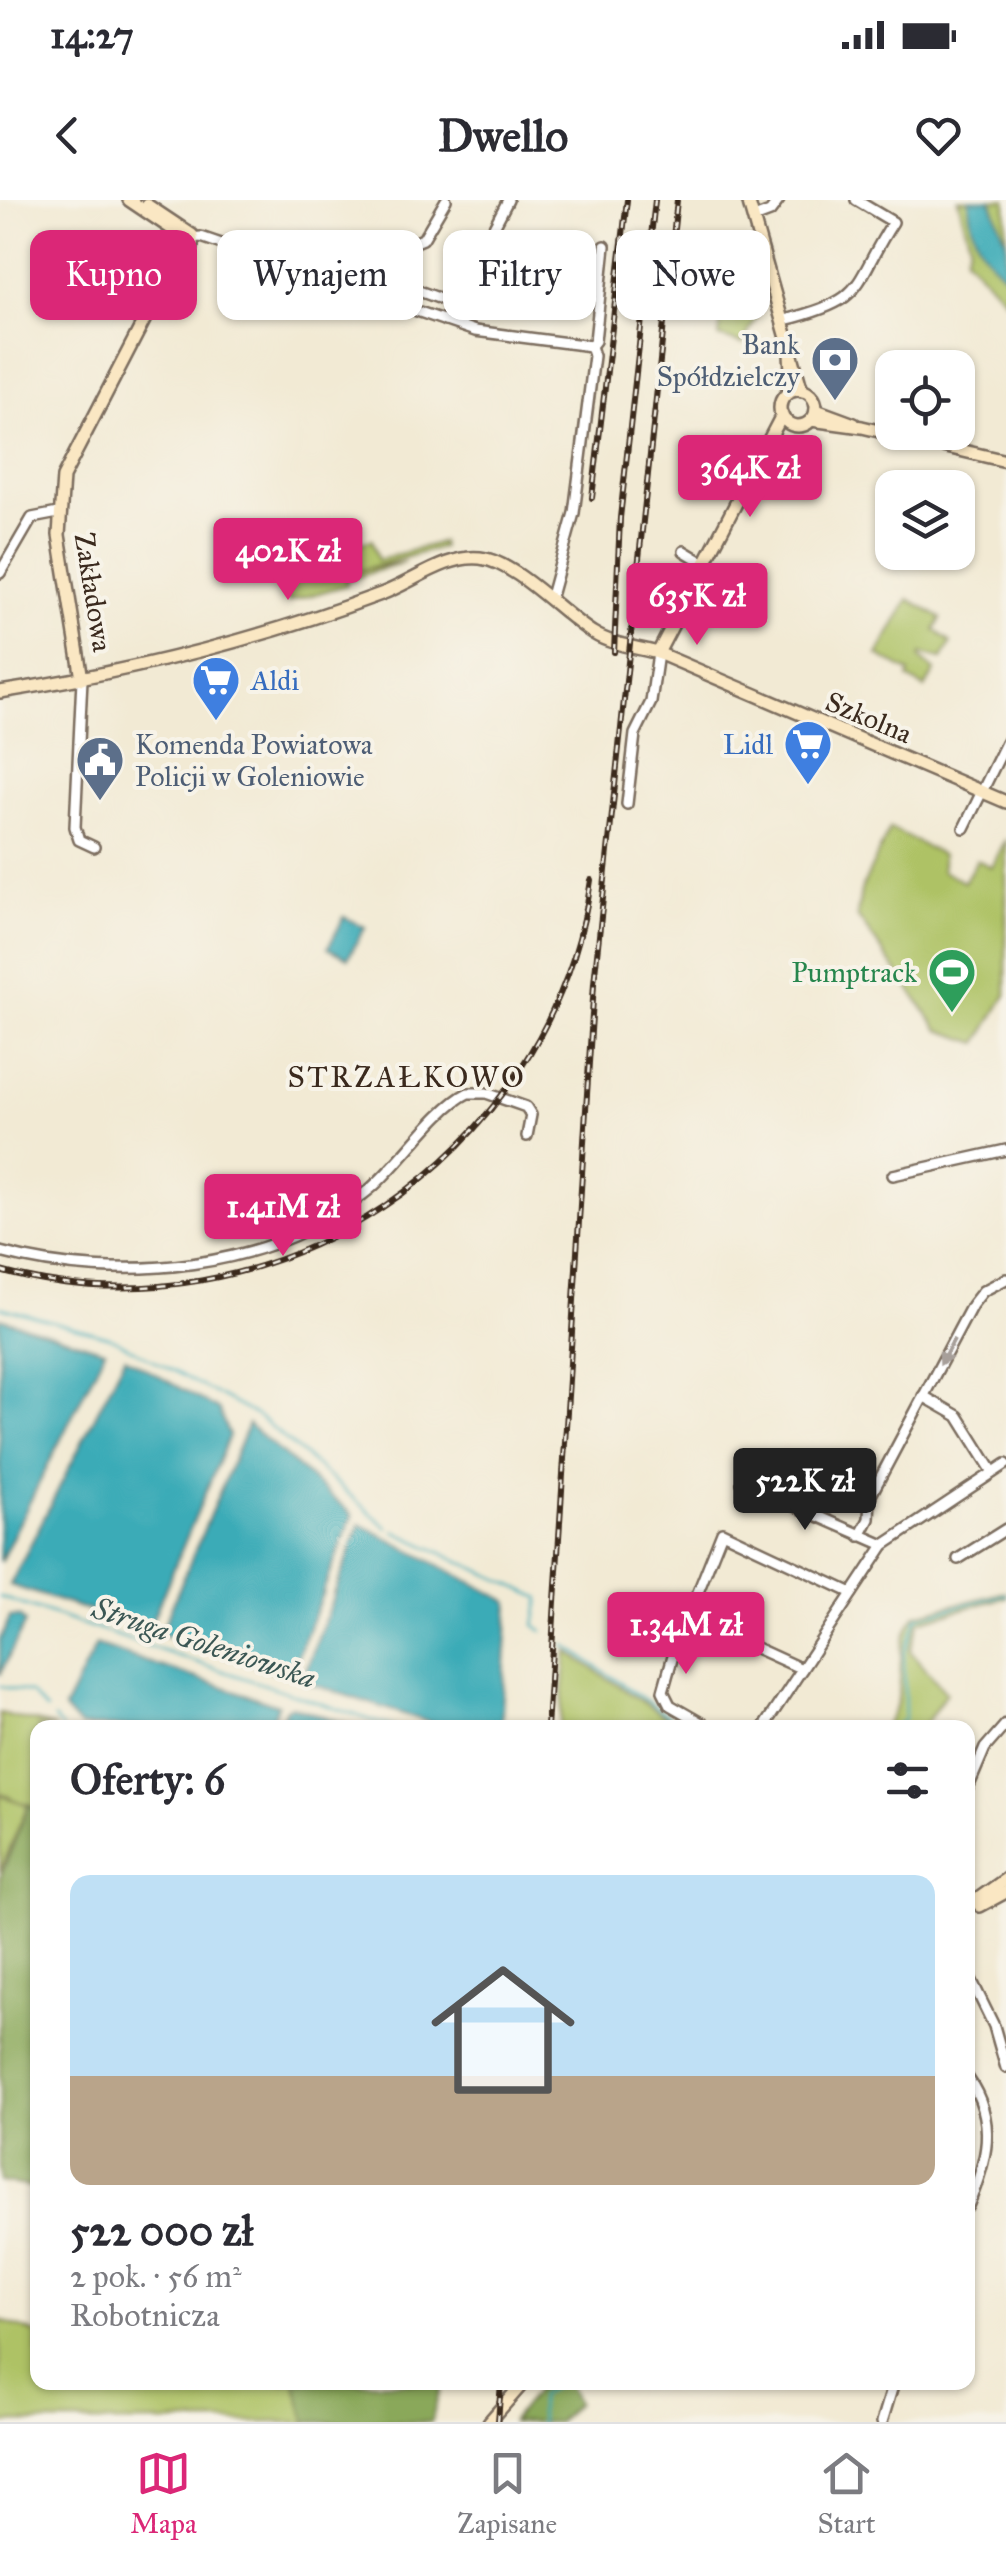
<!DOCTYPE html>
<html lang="pl">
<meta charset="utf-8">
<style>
:root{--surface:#fff;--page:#f7f7f7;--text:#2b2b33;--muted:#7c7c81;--line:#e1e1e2;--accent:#db2777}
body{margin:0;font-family:"IM FELL Great Primer",serif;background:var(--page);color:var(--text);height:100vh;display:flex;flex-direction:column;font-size:38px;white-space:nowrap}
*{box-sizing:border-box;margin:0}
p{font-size:32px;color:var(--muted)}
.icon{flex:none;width:55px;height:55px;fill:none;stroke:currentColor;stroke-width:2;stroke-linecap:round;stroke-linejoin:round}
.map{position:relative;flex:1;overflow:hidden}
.side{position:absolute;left:30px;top:1520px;width:945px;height:670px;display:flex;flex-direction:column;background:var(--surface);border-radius:20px;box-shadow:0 2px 8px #0004}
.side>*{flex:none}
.top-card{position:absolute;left:30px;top:30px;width:948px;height:90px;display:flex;gap:20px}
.controls{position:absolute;left:875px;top:150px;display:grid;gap:20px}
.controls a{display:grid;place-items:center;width:100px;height:100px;border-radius:20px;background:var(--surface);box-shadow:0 2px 8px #0004;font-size:50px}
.price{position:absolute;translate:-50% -85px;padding:0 22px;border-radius:10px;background:var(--accent);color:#fff;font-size:32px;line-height:65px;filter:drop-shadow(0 2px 5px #0008)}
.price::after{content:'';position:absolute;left:50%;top:60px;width:30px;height:22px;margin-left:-15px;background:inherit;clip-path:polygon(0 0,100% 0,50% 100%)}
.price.on{background:#222;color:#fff}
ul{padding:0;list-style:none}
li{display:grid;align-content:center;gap:20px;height:530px;padding:0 40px}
li span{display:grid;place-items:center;height:310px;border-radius:20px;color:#555}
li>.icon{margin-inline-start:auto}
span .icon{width:180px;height:180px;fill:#fffc;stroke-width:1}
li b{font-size:42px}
h2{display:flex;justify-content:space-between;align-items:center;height:120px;padding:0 40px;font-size:42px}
.pill{padding:0 35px;border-radius:20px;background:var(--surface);box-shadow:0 2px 8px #0004;font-size:35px;line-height:90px}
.pill.on{background:var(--accent);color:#fff}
.status{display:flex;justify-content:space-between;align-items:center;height:70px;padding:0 50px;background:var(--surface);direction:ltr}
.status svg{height:28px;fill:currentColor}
header{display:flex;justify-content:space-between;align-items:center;height:130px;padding:0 40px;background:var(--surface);font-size:45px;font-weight:700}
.tabs{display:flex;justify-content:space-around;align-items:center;height:140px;border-top:2px solid var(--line);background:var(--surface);font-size:28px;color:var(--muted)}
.tabs a{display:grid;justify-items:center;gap:5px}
.tabs .on{color:var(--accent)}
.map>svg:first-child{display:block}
.green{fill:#aec265;stroke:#747642;stroke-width:2.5}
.forest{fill:#8aa85a;stroke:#62693c;stroke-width:2.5}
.water{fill:#3aabb7;stroke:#3a6a6a;stroke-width:2.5}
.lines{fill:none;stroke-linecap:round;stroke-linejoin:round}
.stream{stroke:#3aabb7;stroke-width:2.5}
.street-casing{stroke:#7b6d5e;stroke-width:14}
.secondary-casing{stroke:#7b6d5e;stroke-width:16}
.street{stroke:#fff;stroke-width:9}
.secondary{stroke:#fae7c3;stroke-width:11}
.rail-casing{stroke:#3b2a1e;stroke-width:6}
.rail{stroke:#f7f3e8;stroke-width:2.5;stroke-dasharray:8;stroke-linecap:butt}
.oneway{fill:#a79f9a}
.labels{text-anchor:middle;stroke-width:8;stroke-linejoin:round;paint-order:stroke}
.service-label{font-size:28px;fill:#4e5e75;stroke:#f7f3e8;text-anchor:end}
.street-label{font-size:28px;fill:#3b2a1e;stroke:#f7f3e8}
.shop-label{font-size:28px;fill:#366cbe;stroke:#f7f3e8;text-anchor:start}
.leisure-label{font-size:28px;fill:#27864d;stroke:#f7f3e8;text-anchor:end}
.neighbourhood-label{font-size:30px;letter-spacing:2.5px;fill:#3b2a1e;stroke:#f7f3e8}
.water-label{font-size:30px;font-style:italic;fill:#3b5754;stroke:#f7f3e8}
</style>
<div class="status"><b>14:27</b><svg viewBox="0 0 49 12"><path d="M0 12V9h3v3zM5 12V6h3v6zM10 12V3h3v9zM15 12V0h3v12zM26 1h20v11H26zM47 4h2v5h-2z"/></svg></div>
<header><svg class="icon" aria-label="back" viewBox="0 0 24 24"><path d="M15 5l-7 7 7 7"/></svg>Dwello<svg class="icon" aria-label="heart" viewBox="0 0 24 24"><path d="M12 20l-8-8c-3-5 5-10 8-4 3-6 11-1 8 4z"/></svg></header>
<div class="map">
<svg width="1006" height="2222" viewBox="0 0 1006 2222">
<rect width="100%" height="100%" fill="#f7f3e8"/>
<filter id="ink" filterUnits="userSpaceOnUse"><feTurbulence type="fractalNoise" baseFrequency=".01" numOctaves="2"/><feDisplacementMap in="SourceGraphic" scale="20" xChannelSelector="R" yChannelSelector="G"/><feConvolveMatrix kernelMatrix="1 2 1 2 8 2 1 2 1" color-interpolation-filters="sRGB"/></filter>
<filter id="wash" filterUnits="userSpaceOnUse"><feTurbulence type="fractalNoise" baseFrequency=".0048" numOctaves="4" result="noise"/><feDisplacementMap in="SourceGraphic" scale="40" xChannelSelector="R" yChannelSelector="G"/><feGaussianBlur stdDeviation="2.25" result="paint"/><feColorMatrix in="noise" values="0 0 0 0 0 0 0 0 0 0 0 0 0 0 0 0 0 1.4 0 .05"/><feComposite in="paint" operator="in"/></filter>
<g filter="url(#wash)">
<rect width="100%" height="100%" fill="#f2ead4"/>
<g class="green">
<polygon points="958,0 1006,0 1006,101 966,57 970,44"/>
<polygon points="739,42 750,78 725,86 729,44"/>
<polygon points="723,99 756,117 743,144 719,137"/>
<polygon points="372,340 378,360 441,342 442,347 358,371 405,362 348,380 344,375 347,385 288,402 278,365 336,348 343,370 339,349"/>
<polygon points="909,399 941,418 935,430 951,443 942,459 921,454 920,458 935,471 925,488 908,478 910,473 878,455"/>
<polygon points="890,628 942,655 942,671 964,682 977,660 992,667 1006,639 1006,795 978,843 939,830 857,716 861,690"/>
<path d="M 1006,1392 L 1006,1397 L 919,1421 L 910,1451 L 946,1492 L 924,1527 L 884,1527 C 914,1492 887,1452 916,1414 Z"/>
<polygon points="567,1451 680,1527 560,1527"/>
<polygon points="0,1513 55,1527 38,1528 37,1612 0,1592"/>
<polygon points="0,1595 28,1605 0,1672"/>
<polygon points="0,2120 37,2134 38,2182 295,2183 307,2222 0,2222"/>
</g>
<g class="forest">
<polygon points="29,1604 38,1612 37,1988 0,1982 0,1678"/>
<polygon points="295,2183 295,2182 442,2183 431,2222 307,2222"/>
<polygon points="542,2183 567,2183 576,2203 557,2222 511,2222"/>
</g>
<g class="water">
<path d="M 969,0 L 991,0 L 1006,41 L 1006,77 C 982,55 969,33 969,0 Z"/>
<polygon points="344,717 365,727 348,758 328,748"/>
<polygon points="0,1118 105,1150 0,1362"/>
<polygon points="125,1157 219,1210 229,1236 148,1430 10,1385"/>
<polygon points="248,1224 353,1315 290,1476 160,1434"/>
<polygon points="360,1324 509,1402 501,1527 443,1527 302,1481"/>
<polygon points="10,1417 20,1417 25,1423 0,1475 0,1440"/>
<polygon points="96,1445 278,1505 270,1527 80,1527 64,1509"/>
<polygon points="292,1506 356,1527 278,1527 286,1509"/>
</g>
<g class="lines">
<g class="stream">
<polyline points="0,1107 110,1137 261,1218 388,1328"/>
<polyline points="394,1331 540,1398 535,1425 543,1431"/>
<polyline points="0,1397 395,1528"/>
<polyline points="565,1445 686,1528"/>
<polyline points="0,1486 30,1493 46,1510"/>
<polyline points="54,1519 62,1528"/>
<polyline points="893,1528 905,1519 904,1454 917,1417 1006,1394"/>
<polyline points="540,2222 539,2196 560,2182"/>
</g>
</g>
</g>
<g filter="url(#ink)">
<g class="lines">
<g class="street-casing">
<g id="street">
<polyline points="446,0 423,39 401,48 387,75 391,81 455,104"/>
<polyline points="754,18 770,12 779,0"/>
<polyline points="180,39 201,37 475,131 591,146 594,156 574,313 550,400"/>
<path d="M 784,120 C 869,99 851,87 893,22 L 856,0"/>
<polyline points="445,121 508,0"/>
<polyline points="591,146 595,141 605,46"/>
<polyline points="684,351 704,363"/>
<polyline points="0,373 32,318 58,313"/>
<polyline points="82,479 75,627 79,640 94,647"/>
<polyline points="627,604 635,534 651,502 658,453"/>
<polyline points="964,628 1006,543"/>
<polyline points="893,975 1006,950"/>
<path d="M 0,1052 C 120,1084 271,1072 370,989 C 400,964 437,908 468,893 L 486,893 L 526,907 L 531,915 L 527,936"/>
<polyline points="923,1196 958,1216 993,1272"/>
<polyline points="742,1283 884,1345"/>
<polyline points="860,1336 869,1319 870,1297 972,1105 983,1091 1006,1079"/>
<polyline points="958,1359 1006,1329"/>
<polyline points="688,1417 802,1469"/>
<polyline points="710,1528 670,1505 663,1491 674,1452 722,1332 852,1393"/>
<polyline points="763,1528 884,1345 1006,1264"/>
<polyline points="968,1588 985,1548 1006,1524"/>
<polyline points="968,1773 994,1826 1006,1868"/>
<path d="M 968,1878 C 998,1921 987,1961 968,2006"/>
<polyline points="882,2222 894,2182"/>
</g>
</g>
<g class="secondary-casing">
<g id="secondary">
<polyline points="748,0 802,191"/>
<polyline points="147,5 192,35 192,48 181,68"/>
<polyline points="790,153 792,191"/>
<circle cx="798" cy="208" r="18"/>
<polyline points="816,210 854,224"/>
<polyline points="811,220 862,227 1006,261"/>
<polyline points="658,453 782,215"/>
<polyline points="82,479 59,335 63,277 181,49 172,29 129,0"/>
<path d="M 0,492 C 129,472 258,440 381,394 C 411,383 448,354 480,358 C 516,362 561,413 593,433 C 612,445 636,447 658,453 L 1006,602"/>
<polyline points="968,1706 1006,1679"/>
<polyline points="980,1706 1006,1692"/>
<polyline points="489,2222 524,2182"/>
</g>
</g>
<use href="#street" class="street"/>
<use href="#secondary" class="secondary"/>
<g class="rail-casing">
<g id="rail">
<polyline points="592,298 627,0"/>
<polyline points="614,452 620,318 655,0"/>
<path d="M 0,1071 C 271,1146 553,956 591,680"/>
<polyline points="547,1528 594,783 677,0"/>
<polyline points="498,2222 501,2182"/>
</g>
</g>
<use href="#rail" class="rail"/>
</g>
<defs><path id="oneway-solid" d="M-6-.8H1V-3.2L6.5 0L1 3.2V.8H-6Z" transform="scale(2.5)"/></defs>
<use class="oneway" href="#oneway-solid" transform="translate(947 1152) rotate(118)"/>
</g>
<defs>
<g id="bank-pin" transform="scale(2.5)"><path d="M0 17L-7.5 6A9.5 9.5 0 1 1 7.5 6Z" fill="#5c6f8a" stroke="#f7f3e8"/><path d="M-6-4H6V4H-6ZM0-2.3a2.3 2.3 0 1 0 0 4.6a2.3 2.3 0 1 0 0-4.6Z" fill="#fff"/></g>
<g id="supermarket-pin" transform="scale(2.5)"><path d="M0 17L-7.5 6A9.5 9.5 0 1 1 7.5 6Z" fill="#3f7fe0" stroke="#f7f3e8"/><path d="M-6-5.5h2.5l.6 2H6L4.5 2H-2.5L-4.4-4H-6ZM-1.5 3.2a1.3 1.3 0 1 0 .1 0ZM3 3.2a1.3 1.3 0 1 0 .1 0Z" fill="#fff"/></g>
<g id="civic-pin" transform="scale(2.5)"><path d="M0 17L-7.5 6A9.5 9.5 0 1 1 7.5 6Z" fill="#5c6f8a" stroke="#f7f3e8"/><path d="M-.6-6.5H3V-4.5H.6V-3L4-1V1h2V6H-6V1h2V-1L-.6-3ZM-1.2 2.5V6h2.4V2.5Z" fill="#fff"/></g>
<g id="stadium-pin" transform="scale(2.5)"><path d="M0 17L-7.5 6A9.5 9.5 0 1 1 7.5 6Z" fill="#2e9e5b" stroke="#f7f3e8"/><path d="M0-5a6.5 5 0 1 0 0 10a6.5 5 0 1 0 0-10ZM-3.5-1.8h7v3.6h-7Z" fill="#fff"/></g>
</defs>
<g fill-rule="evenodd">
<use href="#bank-pin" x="835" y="160"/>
<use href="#supermarket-pin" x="216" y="480"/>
<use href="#supermarket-pin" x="808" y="544"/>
<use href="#civic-pin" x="100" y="560"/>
<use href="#stadium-pin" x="952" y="772"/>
</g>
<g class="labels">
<g class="service-label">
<text x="800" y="154">Bank<tspan x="800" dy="32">Spółdzielczy</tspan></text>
<text x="135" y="554" text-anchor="start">Komenda Powiatowa<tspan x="135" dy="32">Policji w Goleniowie</tspan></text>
</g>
<g class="street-label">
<text transform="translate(94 392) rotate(81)" y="10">Zakładowa</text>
<text transform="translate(869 517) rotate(23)" y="10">Szkolna</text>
</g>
<g class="shop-label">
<text x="251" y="490">Aldi</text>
<text x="773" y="554" text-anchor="end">Lidl</text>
</g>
<g class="leisure-label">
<text x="917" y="782">Pumptrack</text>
</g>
<g class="neighbourhood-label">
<text x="407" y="887">STRZAŁKOWO</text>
</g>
<g class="water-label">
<text transform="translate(204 1443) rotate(18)" y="10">Struga Goleniowska</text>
</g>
</g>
</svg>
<div class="controls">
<a><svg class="icon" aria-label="locate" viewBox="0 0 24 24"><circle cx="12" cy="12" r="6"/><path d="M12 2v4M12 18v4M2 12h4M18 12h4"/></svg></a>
<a><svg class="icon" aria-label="layers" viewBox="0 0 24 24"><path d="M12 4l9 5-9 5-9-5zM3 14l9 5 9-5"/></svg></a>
</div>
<b class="price" style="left:750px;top:320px">364K zł</b>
<b class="price" style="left:288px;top:403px">402K zł</b>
<b class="price" style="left:697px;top:448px">635K zł</b>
<b class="price" style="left:283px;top:1059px">1.41M zł</b>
<b class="price on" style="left:805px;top:1333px">522K zł</b>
<b class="price" style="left:686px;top:1477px">1.34M zł</b>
<div class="top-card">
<a class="pill on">Kupno</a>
<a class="pill">Wynajem</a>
<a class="pill">Filtry</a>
<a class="pill">Nowe</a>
</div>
<section class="side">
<h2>Oferty: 6<svg class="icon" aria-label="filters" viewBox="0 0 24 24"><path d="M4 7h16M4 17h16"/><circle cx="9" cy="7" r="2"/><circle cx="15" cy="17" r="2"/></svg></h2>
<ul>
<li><span style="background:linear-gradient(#bfe0f5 65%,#b9a48a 0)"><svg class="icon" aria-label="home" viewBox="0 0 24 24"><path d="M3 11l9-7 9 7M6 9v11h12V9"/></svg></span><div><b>522 000 zł</b><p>2 pok. · 56 m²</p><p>Robotnicza</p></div></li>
</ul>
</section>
</div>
<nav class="tabs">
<a class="on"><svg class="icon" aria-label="map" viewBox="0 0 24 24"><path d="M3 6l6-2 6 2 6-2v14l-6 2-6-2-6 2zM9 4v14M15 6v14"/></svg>Mapa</a>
<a><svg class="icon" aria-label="saved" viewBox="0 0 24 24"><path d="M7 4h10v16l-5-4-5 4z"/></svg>Zapisane</a>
<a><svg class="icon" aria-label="home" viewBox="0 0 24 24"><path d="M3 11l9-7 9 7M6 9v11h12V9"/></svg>Start</a>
</nav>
